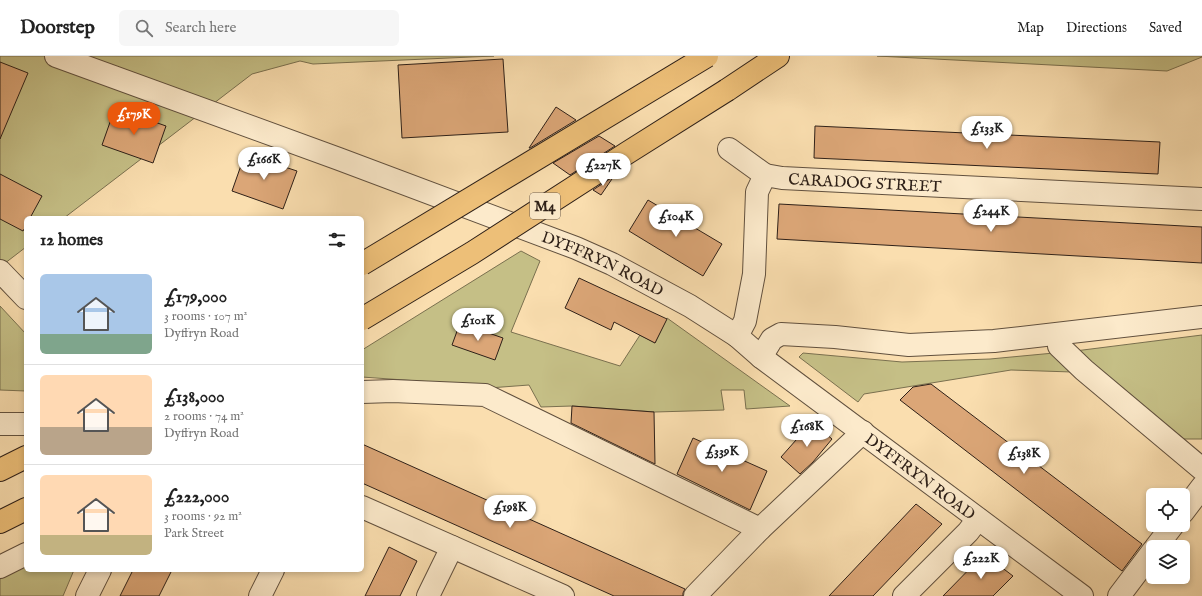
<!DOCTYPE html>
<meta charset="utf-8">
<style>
:root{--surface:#fff;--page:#f6f6f6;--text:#222;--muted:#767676;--line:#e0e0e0;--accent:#ea580c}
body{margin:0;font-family:"IM FELL English",serif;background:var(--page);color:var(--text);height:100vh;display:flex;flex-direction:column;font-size:15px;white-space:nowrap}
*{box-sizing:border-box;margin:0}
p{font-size:13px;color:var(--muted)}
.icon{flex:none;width:22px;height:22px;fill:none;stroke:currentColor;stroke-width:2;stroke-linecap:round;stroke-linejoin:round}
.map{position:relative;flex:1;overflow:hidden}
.sheet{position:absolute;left:24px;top:160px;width:340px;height:356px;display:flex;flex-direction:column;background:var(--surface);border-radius:6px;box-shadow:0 2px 6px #0003}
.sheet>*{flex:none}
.buttons{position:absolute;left:1146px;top:432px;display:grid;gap:8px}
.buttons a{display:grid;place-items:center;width:44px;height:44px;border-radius:6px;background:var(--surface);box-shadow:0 2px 6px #0003;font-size:20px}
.price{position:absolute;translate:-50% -34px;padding:0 9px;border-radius:14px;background:#fff;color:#222;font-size:13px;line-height:26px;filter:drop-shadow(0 1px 2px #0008)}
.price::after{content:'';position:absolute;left:50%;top:24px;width:12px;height:9px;margin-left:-6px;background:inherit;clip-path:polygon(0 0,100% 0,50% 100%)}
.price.current{background:var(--accent);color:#fff}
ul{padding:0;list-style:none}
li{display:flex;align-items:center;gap:12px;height:100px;padding:0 16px}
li+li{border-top:1px solid var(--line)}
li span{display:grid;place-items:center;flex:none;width:112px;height:80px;border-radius:6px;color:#555}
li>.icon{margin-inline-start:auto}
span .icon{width:48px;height:48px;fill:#fffc;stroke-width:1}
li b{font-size:17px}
h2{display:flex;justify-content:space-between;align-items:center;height:48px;padding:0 16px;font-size:17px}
header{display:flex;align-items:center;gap:24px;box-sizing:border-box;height:56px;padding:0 20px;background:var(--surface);border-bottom:1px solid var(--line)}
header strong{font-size:19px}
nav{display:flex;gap:22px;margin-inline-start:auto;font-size:14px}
.search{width:280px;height:36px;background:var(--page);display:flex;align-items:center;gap:10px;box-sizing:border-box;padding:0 14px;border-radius:6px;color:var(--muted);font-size:15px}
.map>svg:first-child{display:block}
.green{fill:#c5bf86;stroke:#7a704f}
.building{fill:#dba677;stroke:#2e2018}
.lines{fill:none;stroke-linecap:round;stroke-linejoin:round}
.minor-casing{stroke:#61503e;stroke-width:24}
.highway-casing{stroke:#2e2018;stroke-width:24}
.minor{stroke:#fceacb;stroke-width:22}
.highway{stroke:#edbf78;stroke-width:22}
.highway-bridge-casing{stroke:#2e2018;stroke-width:24;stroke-linecap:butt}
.highway-bridge{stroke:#edbf78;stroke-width:22}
.labels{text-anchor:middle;stroke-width:4;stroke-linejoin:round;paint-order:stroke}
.shield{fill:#fceacb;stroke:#6c5d4e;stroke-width:1}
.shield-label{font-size:15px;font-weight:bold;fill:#2e2018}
.street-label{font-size:16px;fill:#2e2018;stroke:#fceacb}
</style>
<header>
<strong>Doorstep</strong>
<div class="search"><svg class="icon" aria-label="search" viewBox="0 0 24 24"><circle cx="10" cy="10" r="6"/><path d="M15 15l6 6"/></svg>Search here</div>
<nav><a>Map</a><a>Directions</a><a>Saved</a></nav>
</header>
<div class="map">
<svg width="1202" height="540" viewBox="0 0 1202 540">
<rect width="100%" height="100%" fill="#fadeaf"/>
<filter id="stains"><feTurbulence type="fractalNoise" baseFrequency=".005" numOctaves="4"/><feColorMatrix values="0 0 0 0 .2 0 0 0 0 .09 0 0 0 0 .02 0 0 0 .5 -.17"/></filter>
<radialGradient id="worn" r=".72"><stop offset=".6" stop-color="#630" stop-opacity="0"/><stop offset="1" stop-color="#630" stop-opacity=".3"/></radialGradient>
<g class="green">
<polygon points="0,0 494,0 313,8 300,5 252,18 64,162 26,162 26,191 0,211"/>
<polygon points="877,0 1202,0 1202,1 1167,15"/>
<polygon points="521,195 540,205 511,276 620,310 640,279 655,287 667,262 790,350 746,353 744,334 721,334 724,354 655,356 572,350 541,351 529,329 489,332 446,327 362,321 362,294"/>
<polygon points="0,250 26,278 26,335 0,334"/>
<path d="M 1202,279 L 1202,383 L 1184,383 C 1148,353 1108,328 1075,295 Z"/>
<polygon points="803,297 902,306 990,303 1054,297 1072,316 1011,314 864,338 858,346 799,301"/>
<polygon points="26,509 26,514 74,514 63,540 0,540 0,523"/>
</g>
<g class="building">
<polygon points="503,3 508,76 402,82 398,9"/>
<polygon points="0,6 28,17 0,83"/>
<polygon points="556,51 576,64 530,92 529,92"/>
<polygon points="115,52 166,70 153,107 102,89"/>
<polygon points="815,70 1160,86 1158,118 814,102"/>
<polygon points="599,80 615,90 570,119 553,107"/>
<polygon points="245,98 297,115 283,153 232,135"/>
<polygon points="0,118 42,140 30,162 26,162 26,170 23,175 0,163"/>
<polygon points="614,120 601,139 593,134"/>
<polygon points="648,144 722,188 703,220 629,175"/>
<polygon points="779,148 1202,171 1202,207 777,183"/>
<polygon points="579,222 667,263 655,287 614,266 611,274 565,252"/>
<polygon points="460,267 503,282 495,304 452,289"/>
<polygon points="931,328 1142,488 1122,515 900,344 913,331"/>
<polygon points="572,350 654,356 655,408 571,367"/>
<polygon points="812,366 832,383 813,406 800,418 781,401"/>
<polygon points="693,382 767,415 750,454 677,418"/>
<polygon points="362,388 685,533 683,537 683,540 614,540 362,427"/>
<polygon points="916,448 942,468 873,540 829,540"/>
<polygon points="389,491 417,505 400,540 365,540"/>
<polygon points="984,498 1013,520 993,540 943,540"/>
<polygon points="133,514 172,514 159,540 120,540"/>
</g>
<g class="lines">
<g class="minor-casing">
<g id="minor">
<path id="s1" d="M 56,0 L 339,103 L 576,192 L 612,208 L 690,250 L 737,280 L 761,301 L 1082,540"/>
<polyline points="729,93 765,119"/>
<polyline points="0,215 26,242"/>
<path id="s2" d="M 737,280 L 745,265 L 754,218 L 757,136 L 765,119 L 782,122 L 1202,143"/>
<polyline points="1059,290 1084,314 1202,413"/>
<polyline points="761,301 772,283 781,278 835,281 909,289 994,285 1202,261"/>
<polyline points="362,336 393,335 485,339 760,473"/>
<polyline points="0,368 26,368"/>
<polyline points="362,451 563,540"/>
<polyline points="1183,456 1202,431"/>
<polyline points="1156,491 1173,469"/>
<polyline points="0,511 26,498"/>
<polyline points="87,540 100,514"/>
<polyline points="260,540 273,514"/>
<polyline points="428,540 452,491"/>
<polyline points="695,540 760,473 863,376"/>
<polyline points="904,540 968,476 978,463"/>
<polyline points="1119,540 1153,495"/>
</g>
</g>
<g class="highway-casing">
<g id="highway">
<polyline points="727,34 778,0"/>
<polyline points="0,414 26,401"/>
<polyline points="0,466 26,453"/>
</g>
</g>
<use href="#minor" class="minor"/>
<use href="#highway" class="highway"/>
<g class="highway-bridge-casing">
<g id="highway-bridge">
<polyline points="362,208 707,0"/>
<polyline points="362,263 472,197 627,97 727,34"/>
</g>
</g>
<use href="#highway-bridge" class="highway-bridge"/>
</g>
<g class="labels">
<rect class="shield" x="530" y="137" width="30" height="26" rx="3"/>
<g class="shield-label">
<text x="545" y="155">M4</text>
</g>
<g class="street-label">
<text dy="6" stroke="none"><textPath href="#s2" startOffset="266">CARADOG STREET</textPath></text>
<text dy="6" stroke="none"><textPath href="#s1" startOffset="585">DYFFRYN ROAD</textPath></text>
<text dy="6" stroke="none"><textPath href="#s1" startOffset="969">DYFFRYN ROAD</textPath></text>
</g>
</g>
<rect width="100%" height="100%" filter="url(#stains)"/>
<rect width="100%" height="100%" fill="url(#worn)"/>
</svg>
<div class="buttons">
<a><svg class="icon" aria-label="locate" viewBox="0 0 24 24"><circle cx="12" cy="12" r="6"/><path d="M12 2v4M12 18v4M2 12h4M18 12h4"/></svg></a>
<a><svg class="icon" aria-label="layers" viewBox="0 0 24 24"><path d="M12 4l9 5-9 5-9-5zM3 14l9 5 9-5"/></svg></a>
</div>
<b class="price current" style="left:134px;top:80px">£179K</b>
<b class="price" style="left:987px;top:94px">£133K</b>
<b class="price" style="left:264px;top:125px">£166K</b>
<b class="price" style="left:603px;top:131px">£227K</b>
<b class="price" style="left:991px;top:177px">£244K</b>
<b class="price" style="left:676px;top:182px">£104K</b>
<b class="price" style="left:478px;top:286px">£101K</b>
<b class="price" style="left:807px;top:392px">£168K</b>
<b class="price" style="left:722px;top:417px">£339K</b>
<b class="price" style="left:1024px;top:419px">£138K</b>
<b class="price" style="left:510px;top:473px">£198K</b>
<b class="price" style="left:981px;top:524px">£222K</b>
<section class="sheet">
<h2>12 homes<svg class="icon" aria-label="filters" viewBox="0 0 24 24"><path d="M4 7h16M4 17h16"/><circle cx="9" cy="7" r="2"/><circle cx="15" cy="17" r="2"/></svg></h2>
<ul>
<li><span style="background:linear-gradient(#a9c7e8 75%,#7fa58c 0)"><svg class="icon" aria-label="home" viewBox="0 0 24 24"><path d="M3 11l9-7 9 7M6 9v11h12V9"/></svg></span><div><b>£179,000</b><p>3 rooms · 107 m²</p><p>Dyffryn Road</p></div></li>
<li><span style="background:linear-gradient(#ffd9b3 65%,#b9a48a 0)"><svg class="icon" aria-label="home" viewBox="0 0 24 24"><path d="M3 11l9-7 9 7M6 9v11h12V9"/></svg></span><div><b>£138,000</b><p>2 rooms · 74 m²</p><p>Dyffryn Road</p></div></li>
<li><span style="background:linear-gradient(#ffd9b3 75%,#c2b280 0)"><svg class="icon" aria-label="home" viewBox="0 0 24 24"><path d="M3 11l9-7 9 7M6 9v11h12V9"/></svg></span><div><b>£222,000</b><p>3 rooms · 92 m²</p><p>Park Street</p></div></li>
</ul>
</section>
</div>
